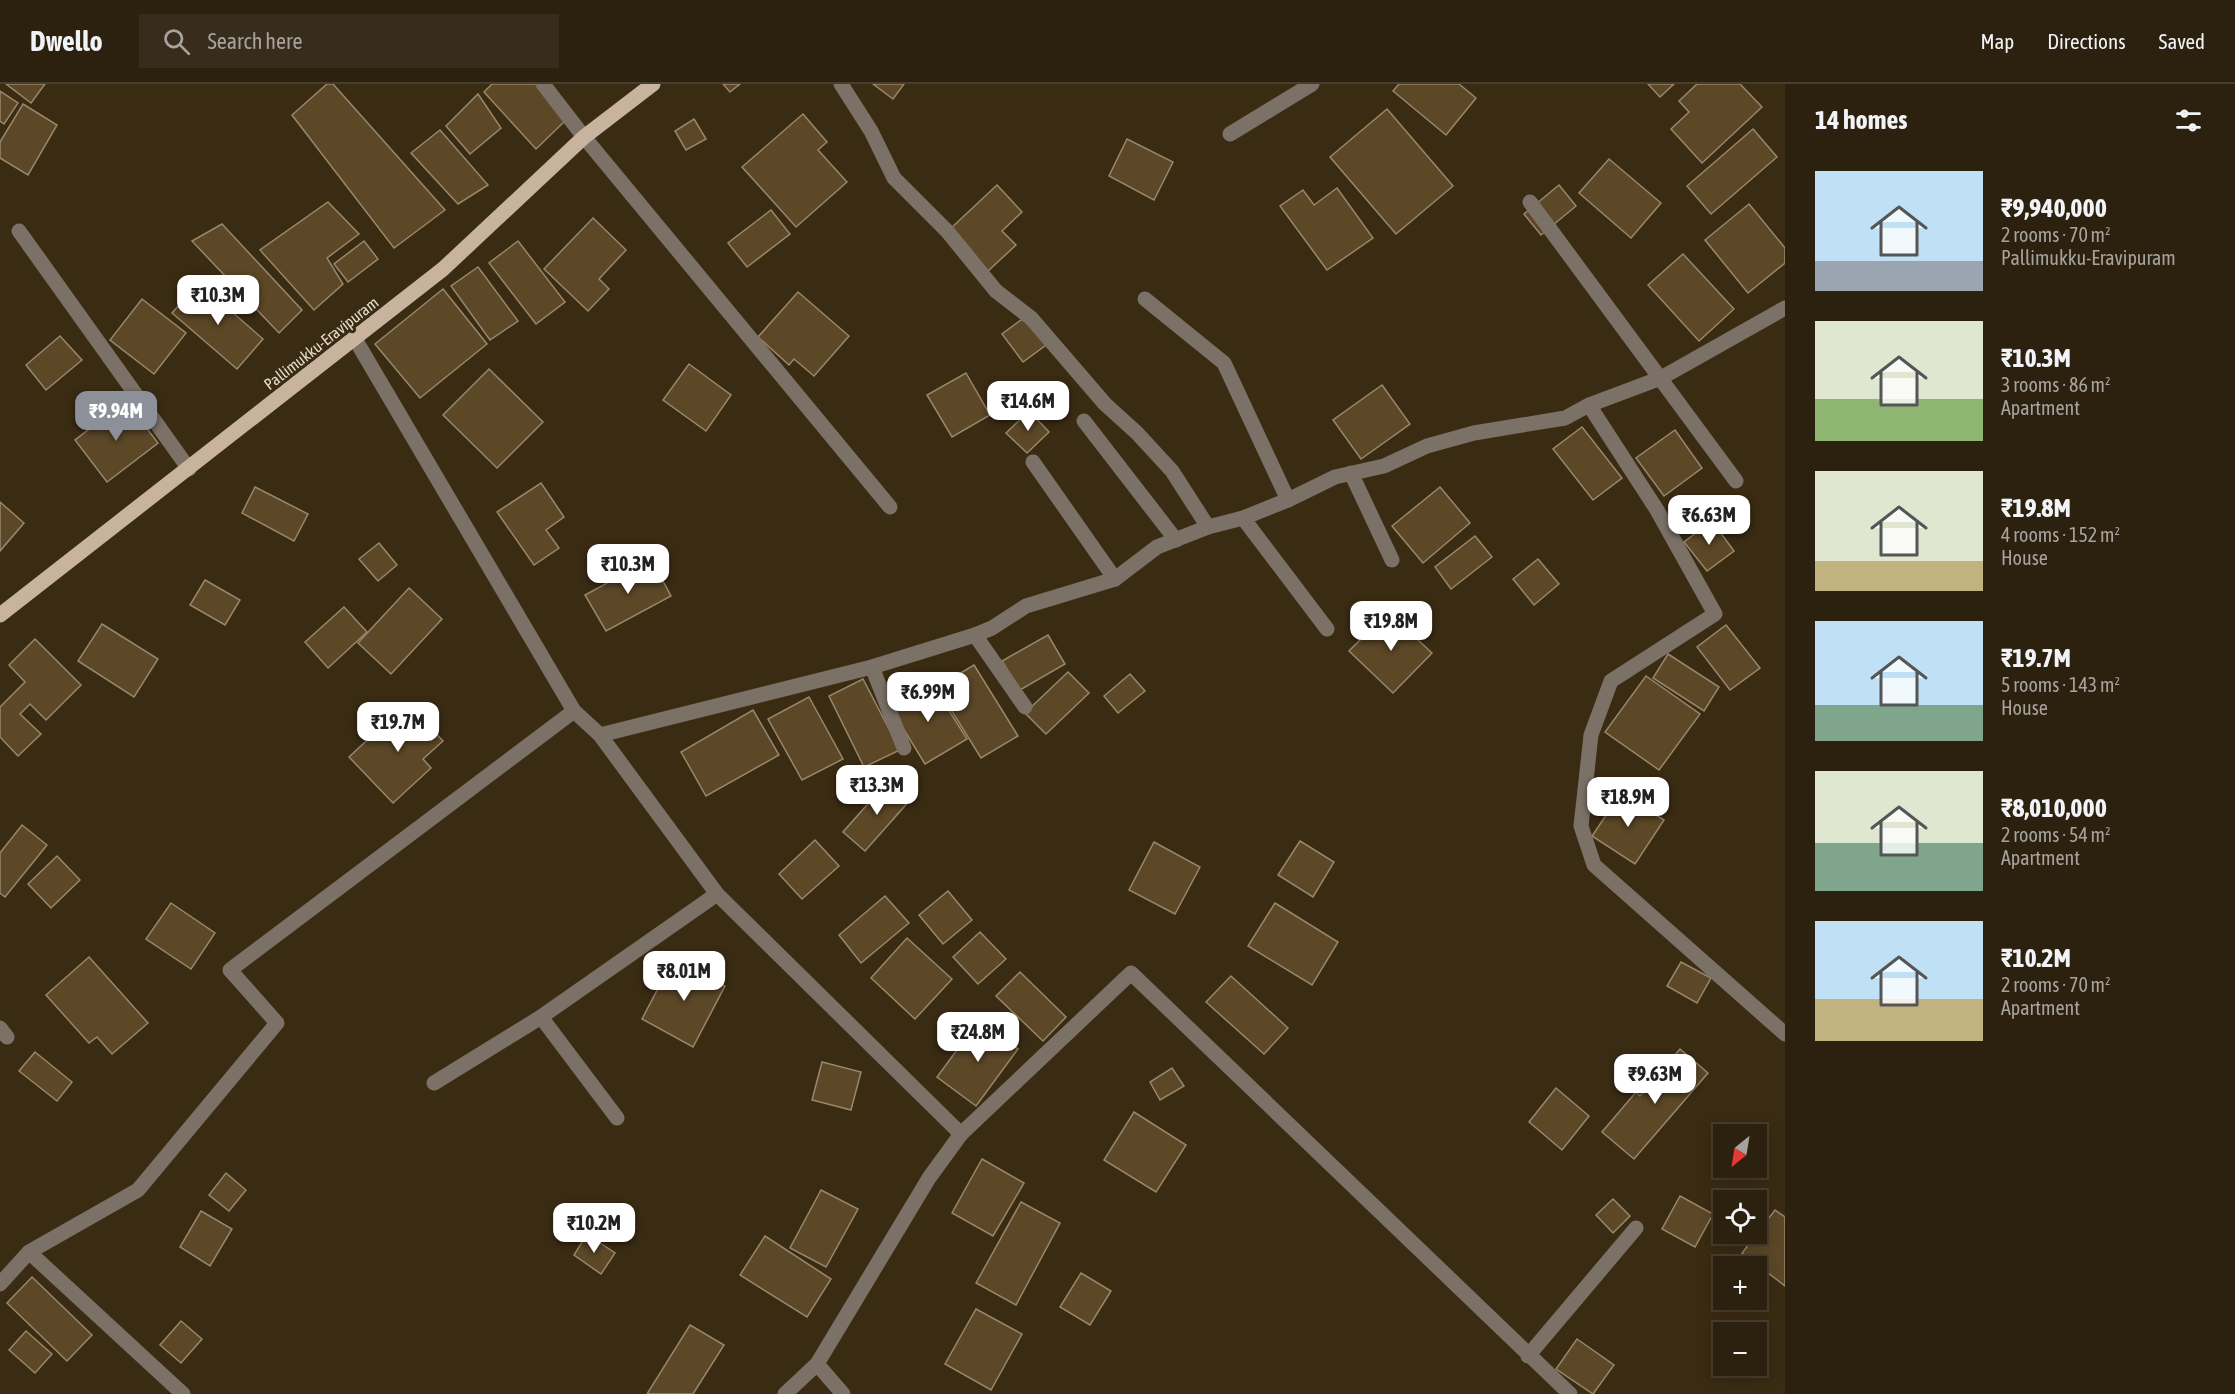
<!DOCTYPE html>
<meta charset="utf-8">
<style>
:root{--surface:#2c200e;--page:#382d1c;--text:#f1f3f6;--muted:#a6a39e;--line:#483e2e;--accent:#8c9099}
body{margin:0;font-family:"Asap Condensed",sans-serif;background:var(--page);color:var(--text);height:100vh;display:flex;flex-direction:column;font-size:22px;white-space:nowrap}
*{box-sizing:border-box;margin:0}
p{font-size:20px;color:var(--muted)}
.icon{flex:none;width:33px;height:33px;fill:none;stroke:currentColor;stroke-width:2;stroke-linecap:round;stroke-linejoin:round}
.map{position:relative;flex:1;overflow:hidden}
.sheet{display:flex;flex-direction:column;background:var(--surface);width:450px}
.sheet>*{flex:none}
.needle{width:39px;rotate:210deg}
.buttons{position:absolute;left:1713px;top:1040px;display:grid;gap:12px}
.buttons a{display:grid;place-items:center;width:54px;height:54px;border-radius:0px;background:var(--surface);box-shadow:0 3px 15px #0003,0 0 0 2px var(--line);font-size:30px}
.price{position:absolute;translate:-50% -51px;padding:0 14px;border-radius:12px;background:#fff;color:#222;font-size:20px;line-height:39px;filter:drop-shadow(0 2px 3px #0008)}
.price::after{content:'';position:absolute;left:50%;top:36px;width:18px;height:14px;margin-left:-9px;background:inherit;clip-path:polygon(0 0,100% 0,50% 100%)}
.price.current{background:var(--accent);color:#fff}
ul{padding:0;list-style:none}
li{display:flex;align-items:center;gap:18px;height:150px;padding:0 30px}
li span{display:grid;place-items:center;flex:none;width:168px;height:120px;border-radius:0px;color:#555}
li>.icon{margin-inline-start:auto}
span .icon{width:72px;height:72px;fill:#fffc;stroke-width:1}
li b{font-size:26px}
h2{display:flex;justify-content:space-between;align-items:center;height:72px;padding:0 30px;font-size:26px}
header{display:flex;align-items:center;gap:36px;box-sizing:border-box;height:84px;padding:0 30px;background:var(--surface);border-bottom:2px solid var(--line)}
header strong{font-size:28px}
nav{display:flex;gap:33px;margin-inline-start:auto;font-size:21px}
.search{width:420px;height:54px;background:var(--page);display:flex;align-items:center;gap:15px;box-sizing:border-box;padding:0 21px;border-radius:0px;color:var(--muted);font-size:22px}
main{display:flex;flex:1;min-height:0}
.map>svg:first-child{display:block}
.building{fill:#5c4727;stroke:#99876c;stroke-width:1.5}
.lines{fill:none;stroke-linecap:round;stroke-linejoin:round}
.minor{stroke:#7b7167;stroke-width:15}
.major{stroke:#c8b39f;stroke-width:15}
.labels{text-anchor:middle;stroke-width:6;stroke-linejoin:round;paint-order:stroke}
.street-label{font-size:16px;fill:#e5dccd;stroke:#3a2b13}
</style>
<header>
<strong>Dwello</strong>
<div class="search"><svg class="icon" aria-label="search" viewBox="0 0 24 24"><circle cx="10" cy="10" r="6"/><path d="M15 15l6 6"/></svg>Search here</div>
<nav><a>Map</a><a>Directions</a><a>Saved</a></nav>
</header>
<main>
<div class="map">
<svg width="1785" height="1310" viewBox="0 0 1785 1310">
<rect width="100%" height="100%" fill="#3a2b13"/>
<g class="building">
<polygon points="6,0 45,0 31,19"/>
<polygon points="327,0 333,0 445,126 394,164 292,31"/>
<polygon points="492,0 539,0 566,36 536,65 484,8"/>
<polygon points="723,0 740,0 730,8"/>
<polygon points="873,0 904,0 893,15"/>
<polygon points="1399,0 1459,0 1476,14 1446,51 1393,7"/>
<polygon points="1648,0 1674,0 1660,13"/>
<polygon points="1697,0 1740,0 1762,23 1702,79 1671,45 1689,28 1679,17"/>
<polygon points="0,7 18,19 4,40 0,37"/>
<polygon points="478,10 501,44 470,70 446,42"/>
<polygon points="23,20 57,41 28,91 0,74 0,58"/>
<polygon points="1387,25 1453,102 1396,150 1330,73"/>
<polygon points="803,30 827,58 818,66 847,98 796,143 742,83"/>
<polygon points="694,35 706,55 686,66 675,47"/>
<polygon points="1753,45 1777,73 1711,130 1687,102"/>
<polygon points="440,46 488,101 458,120 411,69"/>
<polygon points="1127,55 1173,78 1154,116 1109,92"/>
<polygon points="1609,75 1661,119 1631,154 1579,109"/>
<polygon points="997,101 1022,128 1002,147 1016,161 987,188 948,147"/>
<polygon points="1559,101 1576,122 1541,151 1524,130"/>
<polygon points="1337,104 1373,154 1327,186 1280,122 1303,106 1314,121"/>
<polygon points="328,118 359,150 327,174 343,200 314,226 260,166"/>
<polygon points="1749,120 1785,164 1785,179 1748,209 1705,156"/>
<polygon points="771,126 790,150 747,183 728,159"/>
<polygon points="593,134 626,166 599,195 609,205 588,227 544,185"/>
<polygon points="222,140 302,226 279,249 192,157"/>
<polygon points="364,157 378,175 348,198 334,180"/>
<polygon points="518,157 565,218 536,240 489,179"/>
<polygon points="1683,170 1734,225 1699,257 1648,201"/>
<polygon points="478,183 518,237 490,256 451,202"/>
<polygon points="199,199 263,255 237,285 172,229"/>
<polygon points="443,205 487,260 420,314 375,260"/>
<polygon points="798,208 849,252 814,292 794,275 789,281 758,253"/>
<polygon points="142,215 186,249 154,290 110,256"/>
<polygon points="1025,233 1046,261 1023,278 1002,250"/>
<polygon points="60,252 82,276 46,306 26,281"/>
<polygon points="689,280 731,311 706,347 663,316"/>
<polygon points="489,285 543,338 497,384 443,331"/>
<polygon points="966,289 990,331 952,353 927,311"/>
<polygon points="1382,301 1410,340 1361,375 1333,336"/>
<polygon points="126,317 158,359 107,398 75,356"/>
<polygon points="1029,327 1049,348 1027,369 1006,349"/>
<polygon points="1582,343 1622,394 1593,416 1553,365"/>
<polygon points="1675,346 1702,384 1664,412 1636,374"/>
<polygon points="541,399 564,433 546,446 559,464 534,481 497,428"/>
<polygon points="255,403 308,430 294,457 242,429"/>
<polygon points="1440,403 1470,439 1423,479 1392,442"/>
<polygon points="0,418 24,439 0,467"/>
<polygon points="1712,437 1734,467 1707,487 1684,458"/>
<polygon points="1475,452 1492,473 1451,505 1435,483"/>
<polygon points="379,459 397,481 378,497 359,475"/>
<polygon points="651,475 671,512 606,547 585,511"/>
<polygon points="1538,475 1559,500 1534,521 1513,495"/>
<polygon points="205,496 240,516 225,541 190,521"/>
<polygon points="409,504 442,535 391,590 358,559"/>
<polygon points="344,523 367,548 328,584 305,558"/>
<polygon points="1388,528 1432,569 1393,609 1349,567"/>
<polygon points="102,540 158,575 134,613 78,577"/>
<polygon points="1726,541 1760,584 1730,606 1697,563"/>
<polygon points="1048,551 1065,580 1020,606 1002,577"/>
<polygon points="35,555 81,601 46,636 30,620 20,630 41,650 18,672 0,653 0,623 25,598 9,581"/>
<polygon points="1668,570 1719,603 1704,627 1653,594"/>
<polygon points="974,581 1018,652 981,674 937,603"/>
<polygon points="1068,588 1089,609 1046,650 1025,629"/>
<polygon points="1130,590 1145,607 1118,629 1104,612"/>
<polygon points="1646,592 1700,630 1659,686 1605,648"/>
<polygon points="863,595 900,666 864,683 829,612"/>
<polygon points="931,598 967,655 925,680 890,623"/>
<polygon points="809,613 843,675 802,696 768,635"/>
<polygon points="407,619 443,657 423,675 431,684 393,719 349,673"/>
<polygon points="753,626 779,671 706,712 681,668"/>
<polygon points="889,696 911,715 865,767 843,748"/>
<polygon points="1621,709 1664,736 1635,780 1592,752"/>
<polygon points="22,741 47,761 5,813 0,809 0,769"/>
<polygon points="815,756 839,782 802,815 779,790"/>
<polygon points="1300,757 1334,778 1313,813 1278,791"/>
<polygon points="1154,758 1200,783 1175,830 1129,806"/>
<polygon points="57,772 80,796 51,824 28,800"/>
<polygon points="948,807 972,836 943,860 919,831"/>
<polygon points="885,812 909,839 861,879 839,851"/>
<polygon points="171,819 215,849 191,885 146,855"/>
<polygon points="1275,819 1338,858 1312,901 1248,862"/>
<polygon points="980,848 1006,875 978,900 953,873"/>
<polygon points="907,854 952,895 915,935 871,894"/>
<polygon points="89,873 148,939 112,970 97,953 89,959 46,911"/>
<polygon points="674,874 725,902 693,963 642,935"/>
<polygon points="1681,878 1711,894 1697,919 1667,902"/>
<polygon points="1020,888 1066,933 1043,957 996,912"/>
<polygon points="1231,892 1288,944 1264,970 1206,918"/>
<polygon points="979,936 1018,965 976,1022 937,993"/>
<polygon points="1680,965 1708,989 1634,1075 1602,1048 1636,1008 1640,1012"/>
<polygon points="35,968 72,998 57,1017 19,987"/>
<polygon points="822,978 861,988 851,1026 812,1016"/>
<polygon points="1172,984 1184,1002 1160,1016 1150,998"/>
<polygon points="1556,1004 1589,1032 1562,1066 1529,1038"/>
<polygon points="1134,1028 1186,1061 1156,1108 1104,1076"/>
<polygon points="982,1075 1024,1099 993,1152 952,1129"/>
<polygon points="226,1089 246,1106 229,1127 209,1111"/>
<polygon points="821,1106 858,1125 826,1183 790,1164"/>
<polygon points="1680,1112 1713,1130 1695,1163 1662,1145"/>
<polygon points="1613,1115 1630,1132 1613,1149 1596,1131"/>
<polygon points="1021,1118 1060,1139 1016,1221 976,1199"/>
<polygon points="1775,1126 1785,1133 1785,1202 1742,1169"/>
<polygon points="201,1127 232,1145 210,1182 180,1163"/>
<polygon points="587,1150 615,1169 601,1190 574,1171"/>
<polygon points="765,1152 831,1195 807,1233 740,1191"/>
<polygon points="1081,1189 1111,1207 1090,1241 1060,1223"/>
<polygon points="32,1193 92,1251 67,1277 7,1219"/>
<polygon points="976,1225 1022,1250 991,1306 945,1280"/>
<polygon points="181,1237 202,1255 181,1279 160,1261"/>
<polygon points="690,1241 724,1261 693,1310 647,1310"/>
<polygon points="26,1247 52,1270 35,1289 9,1266"/>
<polygon points="1577,1255 1614,1281 1593,1310 1556,1285"/>
</g>
<g class="lines">
<g class="minor">
<polyline points="543,0 584,53 890,423"/>
<polyline points="841,0 871,47 894,94 947,147 996,207 1031,234 1105,320 1137,349 1172,387 1208,443"/>
<polyline points="1230,50 1312,0"/>
<polyline points="1530,118 1736,397"/>
<polyline points="19,147 189,385"/>
<polyline points="1145,215 1224,279 1288,416"/>
<polyline points="355,255 574,627 600,651 717,810 961,1050 929,1094 817,1280 843,1310"/>
<polyline points="1589,321 1661,294 1785,224"/>
<polyline points="1084,337 1176,456"/>
<polyline points="1033,378 1115,495"/>
<polyline points="1351,389 1392,476"/>
<polyline points="1243,434 1327,545"/>
<polyline points="975,551 1025,623"/>
<polyline points="872,583 904,664"/>
<polyline points="600,651 872,583 975,551 992,544 1026,522 1115,495 1157,463 1208,443 1243,434 1288,416 1335,393 1384,382 1427,362 1474,349 1565,334 1589,321 1657,426 1715,530 1611,597 1591,651 1581,742 1594,781 1785,950"/>
<polyline points="541,933 617,1034"/>
<polyline points="0,944 7,953"/>
<polyline points="434,999 541,933 717,810"/>
<polyline points="961,1050 1131,889 1570,1310"/>
<polyline points="29,1168 183,1310"/>
<polyline points="0,1200 29,1168 138,1106 277,939 230,886 574,627"/>
<polyline points="1528,1272 1636,1144"/>
<polyline points="785,1310 817,1280"/>
</g>
<polyline class="major" points="0,531 443,185 584,53 653,0"/>
</g>
<g class="labels">
<g class="street-label">
<text transform="translate(321 259) rotate(-38)" y="6">Pallimukku-Eravipuram</text>
</g>
</g>
</svg>
<div class="buttons">
<a><svg class="needle" viewBox="-14 -14 28 28"><path d="M0-13l5 13h-10z" fill="#e53935"/><path d="M0 13l5-13h-10z" fill="#a6a39e"/></svg></a>
<a><svg class="icon" aria-label="locate" viewBox="0 0 24 24"><circle cx="12" cy="12" r="6"/><path d="M12 2v4M12 18v4M2 12h4M18 12h4"/></svg></a>
<a>+</a>
<a>−</a>
</div>
<b class="price" style="left:218px;top:242px">₹10.3M</b>
<b class="price" style="left:1028px;top:348px">₹14.6M</b>
<b class="price current" style="left:116px;top:358px">₹9.94M</b>
<b class="price" style="left:1709px;top:462px">₹6.63M</b>
<b class="price" style="left:628px;top:511px">₹10.3M</b>
<b class="price" style="left:1391px;top:568px">₹19.8M</b>
<b class="price" style="left:928px;top:639px">₹6.99M</b>
<b class="price" style="left:398px;top:669px">₹19.7M</b>
<b class="price" style="left:877px;top:732px">₹13.3M</b>
<b class="price" style="left:1628px;top:744px">₹18.9M</b>
<b class="price" style="left:684px;top:918px">₹8.01M</b>
<b class="price" style="left:978px;top:979px">₹24.8M</b>
<b class="price" style="left:1655px;top:1021px">₹9.63M</b>
<b class="price" style="left:594px;top:1170px">₹10.2M</b>
</div>
<section class="sheet">
<h2>14 homes<svg class="icon" aria-label="filters" viewBox="0 0 24 24"><path d="M4 7h16M4 17h16"/><circle cx="9" cy="7" r="2"/><circle cx="15" cy="17" r="2"/></svg></h2>
<ul>
<li><span style="background:linear-gradient(#bfe0f5 75%,#9aa5b1 0)"><svg class="icon" aria-label="home" viewBox="0 0 24 24"><path d="M3 11l9-7 9 7M6 9v11h12V9"/></svg></span><div><b>₹9,940,000</b><p>2 rooms · 70 m²</p><p>Pallimukku-Eravipuram</p></div></li>
<li><span style="background:linear-gradient(#dfe7d0 65%,#8fb573 0)"><svg class="icon" aria-label="home" viewBox="0 0 24 24"><path d="M3 11l9-7 9 7M6 9v11h12V9"/></svg></span><div><b>₹10.3M</b><p>3 rooms · 86 m²</p><p>Apartment</p></div></li>
<li><span style="background:linear-gradient(#dfe7d0 75%,#c2b280 0)"><svg class="icon" aria-label="home" viewBox="0 0 24 24"><path d="M3 11l9-7 9 7M6 9v11h12V9"/></svg></span><div><b>₹19.8M</b><p>4 rooms · 152 m²</p><p>House</p></div></li>
<li><span style="background:linear-gradient(#bfe0f5 70%,#7fa58c 0)"><svg class="icon" aria-label="home" viewBox="0 0 24 24"><path d="M3 11l9-7 9 7M6 9v11h12V9"/></svg></span><div><b>₹19.7M</b><p>5 rooms · 143 m²</p><p>House</p></div></li>
<li><span style="background:linear-gradient(#dfe7d0 60%,#7fa58c 0)"><svg class="icon" aria-label="home" viewBox="0 0 24 24"><path d="M3 11l9-7 9 7M6 9v11h12V9"/></svg></span><div><b>₹8,010,000</b><p>2 rooms · 54 m²</p><p>Apartment</p></div></li>
<li><span style="background:linear-gradient(#bfe0f5 65%,#c2b280 0)"><svg class="icon" aria-label="home" viewBox="0 0 24 24"><path d="M3 11l9-7 9 7M6 9v11h12V9"/></svg></span><div><b>₹10.2M</b><p>2 rooms · 70 m²</p><p>Apartment</p></div></li>
</ul>
</section>
</main>
